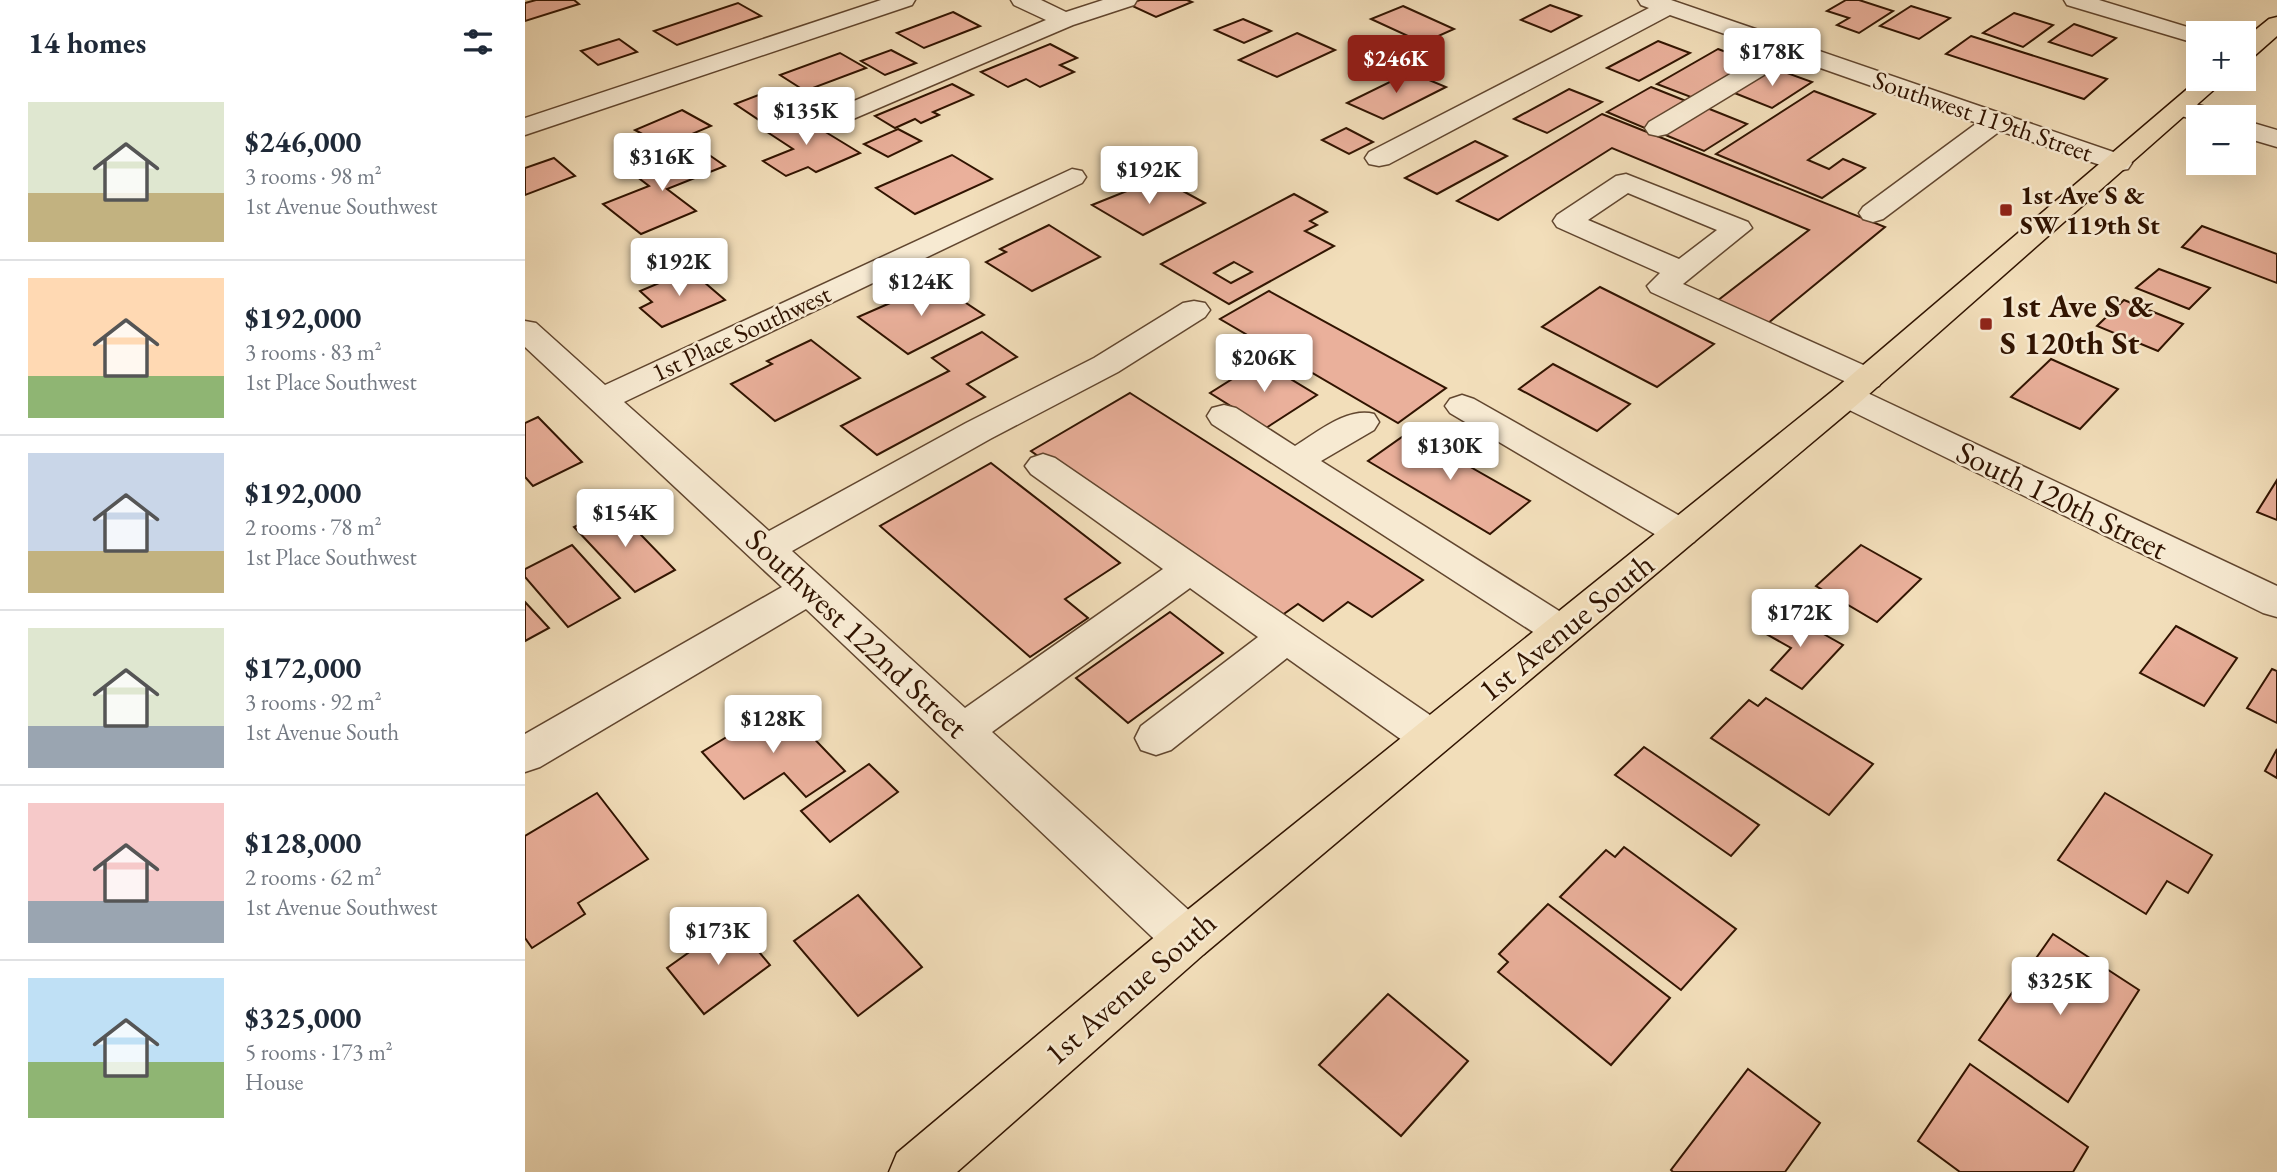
<!DOCTYPE html>
<meta charset="utf-8">
<style>
:root{--surface:#fff;--page:#f2f2f3;--text:#1f2937;--muted:#747a83;--line:#e0e1e3;--accent:#8f2418}
body{margin:0;font-family:"EB Garamond",serif;background:var(--page);color:var(--text);height:100vh;display:flex;flex-direction:column;font-size:26px;white-space:nowrap}
*{box-sizing:border-box;margin:0}
p{font-size:23px;color:var(--muted)}
.icon{flex:none;width:38px;height:38px;fill:none;stroke:currentColor;stroke-width:2;stroke-linecap:round;stroke-linejoin:round}
.map{position:relative;flex:1;overflow:hidden}
.sheet{display:flex;flex-direction:column;background:var(--surface);width:525px}
.sheet>*{flex:none}
.tools{position:absolute;left:1661px;top:21px;display:grid;gap:14px}
.tools a{display:grid;place-items:center;width:70px;height:70px;border-radius:0px;background:var(--surface);box-shadow:0 7px 28px #0002;font-size:35px}
.price{position:absolute;translate:-50% -60px;padding:0 16px;border-radius:7px;background:#fff;color:#222;font-size:23px;line-height:46px;filter:drop-shadow(0 2px 4px #0008)}
.price::after{content:'';position:absolute;left:50%;top:42px;width:21px;height:16px;margin-left:-10px;background:inherit;clip-path:polygon(0 0,100% 0,50% 100%)}
.price.current{background:var(--accent);color:#fff}
ul{padding:0;list-style:none}
li{display:flex;align-items:center;gap:21px;height:175px;padding:0 28px}
li+li{border-top:2px solid var(--line)}
li span{display:grid;place-items:center;flex:none;width:196px;height:140px;border-radius:0px;color:#555}
li>.icon{margin-inline-start:auto}
span .icon{width:84px;height:84px;fill:#fffc;stroke-width:1}
li b{font-size:30px}
h2{display:flex;justify-content:space-between;align-items:center;height:84px;padding:0 28px;font-size:30px}
main{display:flex;flex:1;min-height:0}
.map>svg:first-child{display:block}
.building{fill:#eab09b;stroke:#311401;stroke-width:2;fill-rule:evenodd}
.lines{fill:none;stroke-linecap:round;stroke-linejoin:round}
.minor-casing{stroke:#61462f;stroke-width:3}
.major-casing{stroke:#311401;stroke-width:3}
.minor{fill:#f7ead2;fill-rule:evenodd}
.major{fill:#f2deba;fill-rule:evenodd}
.poi-dot{fill:#8f2418;stroke:#f7ead2;stroke-width:2.5}
.labels{text-anchor:middle;stroke-width:5;stroke-linejoin:round;paint-order:stroke}
.far-street-label{font-size:26px;fill:#311401;stroke:#f7ead2}
.far-poi-label{font-size:26px;font-weight:bold;fill:#311401;stroke:#f7ead2;text-anchor:start}
.poi-label{font-size:32px;font-weight:bold;fill:#311401;stroke:#f7ead2;text-anchor:start}
.street-label{font-size:32px;fill:#311401;stroke:#f7ead2}
</style>
<main>
<section class="sheet">
<h2>14 homes<svg class="icon" aria-label="filters" viewBox="0 0 24 24"><path d="M4 7h16M4 17h16"/><circle cx="9" cy="7" r="2"/><circle cx="15" cy="17" r="2"/></svg></h2>
<ul>
<li><span style="background:linear-gradient(#dfe7d0 65%,#c2b280 0)"><svg class="icon" aria-label="home" viewBox="0 0 24 24"><path d="M3 11l9-7 9 7M6 9v11h12V9"/></svg></span><div><b>$246,000</b><p>3 rooms · 98 m²</p><p>1st Avenue Southwest</p></div></li>
<li><span style="background:linear-gradient(#ffd9b3 70%,#8fb573 0)"><svg class="icon" aria-label="home" viewBox="0 0 24 24"><path d="M3 11l9-7 9 7M6 9v11h12V9"/></svg></span><div><b>$192,000</b><p>3 rooms · 83 m²</p><p>1st Place Southwest</p></div></li>
<li><span style="background:linear-gradient(#c9d6e8 70%,#c2b280 0)"><svg class="icon" aria-label="home" viewBox="0 0 24 24"><path d="M3 11l9-7 9 7M6 9v11h12V9"/></svg></span><div><b>$192,000</b><p>2 rooms · 78 m²</p><p>1st Place Southwest</p></div></li>
<li><span style="background:linear-gradient(#dfe7d0 70%,#9aa5b1 0)"><svg class="icon" aria-label="home" viewBox="0 0 24 24"><path d="M3 11l9-7 9 7M6 9v11h12V9"/></svg></span><div><b>$172,000</b><p>3 rooms · 92 m²</p><p>1st Avenue South</p></div></li>
<li><span style="background:linear-gradient(#f6c9c9 70%,#9aa5b1 0)"><svg class="icon" aria-label="home" viewBox="0 0 24 24"><path d="M3 11l9-7 9 7M6 9v11h12V9"/></svg></span><div><b>$128,000</b><p>2 rooms · 62 m²</p><p>1st Avenue Southwest</p></div></li>
<li><span style="background:linear-gradient(#bfe0f5 60%,#8fb573 0)"><svg class="icon" aria-label="home" viewBox="0 0 24 24"><path d="M3 11l9-7 9 7M6 9v11h12V9"/></svg></span><div><b>$325,000</b><p>5 rooms · 173 m²</p><p>House</p></div></li>
</ul>
</section>
<div class="map">
<svg width="1752" height="1172" viewBox="0 0 1752 1172">
<rect width="100%" height="100%" fill="#f2deba"/>
<filter id="stains"><feTurbulence type="fractalNoise" baseFrequency=".00286" numOctaves="4"/><feColorMatrix values="0 0 0 0 .2 0 0 0 0 .09 0 0 0 0 .02 0 0 0 .5 -.17"/></filter>
<radialGradient id="worn" r=".72"><stop offset=".6" stop-color="#630" stop-opacity="0"/><stop offset="1" stop-color="#630" stop-opacity=".3"/></radialGradient>
<g class="building">
<polygon points="11,0 49,0 54,4 0,21 0,3"/>
<polygon points="615,0 662,0 667,2 631,17 603,4"/>
<polygon points="1321,0 1334,0 1368,11 1334,33 1312,25 1324,18 1302,11"/>
<polygon points="213,3 236,16 152,45 129,31"/>
<polygon points="1025,5 1056,16 1026,32 996,20"/>
<polygon points="878,6 929,29 898,43 846,19"/>
<polygon points="1386,6 1425,18 1394,39 1355,26"/>
<polygon points="428,12 455,26 399,48 372,33"/>
<polygon points="1489,13 1528,25 1498,47 1458,33"/>
<polygon points="718,19 746,31 719,43 690,30"/>
<polygon points="1549,24 1591,38 1567,56 1524,42"/>
<polygon points="772,33 810,50 752,77 714,60"/>
<polygon points="1446,36 1582,79 1559,99 1421,54"/>
<polygon points="94,39 112,52 73,65 56,51"/>
<polygon points="1133,41 1165,53 1114,81 1082,68"/>
<polygon points="525,44 552,58 535,65 549,72 515,87 501,79 483,87 456,72"/>
<polygon points="1193,49 1231,63 1171,99 1132,84"/>
<polygon points="366,50 391,63 360,75 336,61"/>
<polygon points="315,53 341,68 280,91 255,75"/>
<polygon points="1248,68 1287,82 1247,108 1207,92"/>
<polygon points="885,72 921,87 858,119 822,103"/>
<polygon points="427,84 448,95 408,112 414,115 396,123 390,119 370,128 350,116"/>
<polygon points="1126,87 1166,103 1122,129 1082,112"/>
<polygon points="1044,89 1077,102 1022,133 989,119"/>
<polygon points="1289,91 1350,114 1283,160 1304,169 1318,159 1340,168 1297,198 1191,154"/>
<polygon points="236,94 264,111 237,122 210,104"/>
<polygon points="1182,108 1222,124 1179,151 1138,134"/>
<polygon points="157,110 186,126 139,146 110,130"/>
<polygon points="271,114 335,153 291,172 283,167 261,176 238,161 268,149 236,128"/>
<polygon points="1077,114 1360,227 1242,324 1192,301 1284,230 1087,148 973,220 932,201"/>
<polygon points="821,128 848,142 824,154 797,140"/>
<polygon points="373,129 396,141 363,157 339,144"/>
<polygon points="950,141 982,156 912,194 880,178"/>
<polygon points="177,150 200,166 142,189 171,211 116,234 78,204 124,186 111,176"/>
<polygon points="427,155 467,179 390,214 351,188"/>
<polygon points="29,158 50,176 0,195 0,168"/>
<polygon points="634,178 680,203 618,235 567,205"/>
<path d="M 769,194 L 802,212 L 785,221 L 792,225 L 780,231 L 809,246 L 704,304 L 636,264 ZM 709,262 L 727,272 L 706,283 L 689,273 Z"/>
<polygon points="524,225 575,257 507,291 461,262 481,252 475,249"/>
<polygon points="1677,226 1752,254 1752,283 1657,247"/>
<polygon points="1634,269 1685,288 1664,309 1611,288"/>
<polygon points="165,270 200,300 137,327 115,308 127,302 115,291"/>
<polygon points="411,283 459,315 383,354 333,317"/>
<polygon points="1075,287 1189,344 1132,387 1017,327"/>
<polygon points="744,291 921,388 873,423 695,319"/>
<polygon points="1599,300 1658,324 1633,351 1572,326"/>
<polygon points="457,332 492,357 442,384 460,397 352,455 316,426 424,371 407,358"/>
<polygon points="286,340 335,378 250,421 206,384 247,364 242,361"/>
<polygon points="1526,359 1593,389 1555,429 1486,397"/>
<polygon points="736,361 792,395 741,428 685,393"/>
<polygon points="1028,364 1105,404 1072,431 994,389"/>
<polygon points="605,393 898,580 847,617 823,602 798,621 773,604 746,623 506,451"/>
<polygon points="13,417 57,462 8,486 0,477 0,423"/>
<polygon points="884,432 1005,501 965,534 843,461"/>
<polygon points="466,463 595,563 540,599 563,618 505,657 355,526"/>
<polygon points="1752,480 1752,520 1732,512"/>
<polygon points="89,507 150,570 110,592 49,527"/>
<polygon points="47,545 95,598 43,627 0,577 0,569"/>
<polygon points="1336,545 1396,579 1352,622 1291,586"/>
<polygon points="0,602 24,628 0,641"/>
<polygon points="1256,610 1318,645 1277,689 1246,670 1266,648 1236,631"/>
<polygon points="645,612 698,653 603,723 551,678"/>
<polygon points="1651,626 1712,658 1679,706 1615,673"/>
<polygon points="1747,669 1752,671 1752,723 1722,708"/>
<polygon points="1241,698 1348,764 1304,815 1186,738 1224,700 1233,706"/>
<polygon points="256,704 320,771 281,797 259,773 219,799 177,752"/>
<polygon points="1119,747 1234,825 1206,856 1090,775"/>
<polygon points="1752,749 1752,778 1740,771"/>
<polygon points="344,764 373,792 305,842 276,811"/>
<polygon points="72,793 123,859 53,903 60,914 7,948 0,938 0,836"/>
<polygon points="1580,793 1687,855 1663,893 1642,881 1621,914 1533,860"/>
<polygon points="1099,847 1211,929 1156,990 1035,897 1081,850 1090,857"/>
<polygon points="333,895 397,967 333,1016 269,941"/>
<polygon points="1023,904 1145,998 1086,1065 973,972 983,962 974,954"/>
<polygon points="208,921 245,965 179,1014 142,968"/>
<polygon points="1528,934 1614,990 1543,1102 1454,1040"/>
<polygon points="863,994 943,1061 876,1136 794,1065"/>
<polygon points="1445,1064 1563,1147 1548,1172 1435,1172 1393,1141"/>
<polygon points="1223,1069 1295,1123 1260,1172 1148,1172 1146,1170"/>
</g>
<g class="lines">
<g class="minor-casing">
<g id="minor">
<polygon points="356,0 390,0 387,5 0,135 0,118"/>
<polygon points="486,0 516,0 541,12 578,0 612,0 609,5 548,25 328,119 319,122 310,119 306,114 310,109 521,20 489,5"/>
<polygon points="1113,0 1146,0 1603,157 1607,163 1603,169 1593,171 1475,131 1358,219 1348,222 1338,219 1334,213 1338,207 1452,123 1267,58 1142,134 1133,136 1124,134 1120,128 1124,122 1246,50 1145,15 864,164 854,166 844,164 840,158 844,152 1124,8 1116,5"/>
<polygon points="1539,0 1574,0 1682,33 1673,33 1673,44 1542,5"/>
<polygon points="1656,100 1695,111 1699,117 1673,117 1673,121 1647,113 1643,108 1647,103"/>
<polygon points="1718,120 1752,130 1752,147 1718,137"/>
<polygon points="547,169 557,171 561,177 557,183 99,402 244,531 441,423 569,358 658,303 669,301 680,303 685,310 680,317 593,372 465,439 267,551 440,708 638,569 506,474 500,466 506,458 518,454 530,458 921,726 927,738 921,750 906,755 891,750 762,658 646,750 631,755 616,750 610,738 616,726 733,637 665,588 467,732 679,924 686,939 679,954 662,960 645,954 281,609 15,767 0,772 0,734 257,587 0,347 0,321 11,323 80,385"/>
<path d="M 1101,174 L 1223,222 L 1227,228 L 1158,284 L 1354,372 L 1358,379 L 1354,386 L 1342,389 L 1330,386 L 1126,292 L 1122,286 L 1135,273 L 1032,227 L 1028,221 L 1032,215 L 1091,176 ZM 1103,193 L 1192,230 L 1154,259 L 1063,220 Z"/>
<polygon points="1322,386 1334,389 1752,586 1752,617 1738,613 1310,403 1305,396 1310,389"/>
<polygon points="937,395 949,399 1169,524 1175,533 1169,542 1156,546 1143,542 925,413 920,406 925,399"/>
<path d="M 699,405 L 711,408 L 770,446 C 793,432 822,407 849,414 L 854,422 L 849,430 L 796,461 L 1050,621 L 1056,631 L 1050,641 L 1036,646 L 1022,641 L 687,424 L 682,416 L 687,408 Z"/>
</g>
</g>
<g class="major-casing">
<g id="major">
<polygon points="1752,17 1752,36 1727,58 1718,60 1718,40 1744,19"/>
<polygon points="1674,79 1701,79 1334,403 679,954 432,1172 364,1172 372,1153 645,924 1310,389"/>
</g>
</g>
<use href="#minor" class="minor"/>
<use href="#major" class="major"/>
</g>
<g class="poi-dot">
<rect x="1474" y="203" width="14" height="14" rx="3.5"/>
<rect x="1454" y="317" width="14" height="14" rx="3.5"/>
</g>
<g class="labels">
<g class="far-street-label">
<text transform="translate(1458 116) rotate(19)" y="9">Southwest 119th Street</text>
<text transform="translate(216 333) rotate(-25)" y="9">1st Place Southwest</text>
</g>
<g class="far-poi-label">
<text x="1495" y="204">1st Ave S &amp;<tspan x="1495" dy="30">SW 119th St</tspan></text>
</g>
<g class="poi-label">
<text x="1475" y="317">1st Ave S &amp;<tspan x="1475" dy="37">S 120th St</tspan></text>
</g>
<g class="street-label">
<text transform="translate(1537 500) rotate(26)" y="11">South 120th Street</text>
<text transform="translate(1041 627) rotate(-39)" y="11">1st Avenue South</text>
<text transform="translate(332 633) rotate(43)" y="11">Southwest 122nd Street</text>
<text transform="translate(605 988) rotate(-41)" y="11">1st Avenue South</text>
</g>
</g>
<rect width="100%" height="100%" filter="url(#stains)"/>
<rect width="100%" height="100%" fill="url(#worn)"/>
</svg>
<div class="tools">
<a>+</a>
<a>−</a>
</div>
<b class="price" style="left:1247px;top:88px">$178K</b>
<b class="price current" style="left:871px;top:95px">$246K</b>
<b class="price" style="left:281px;top:147px">$135K</b>
<b class="price" style="left:137px;top:193px">$316K</b>
<b class="price" style="left:624px;top:206px">$192K</b>
<b class="price" style="left:154px;top:298px">$192K</b>
<b class="price" style="left:396px;top:318px">$124K</b>
<b class="price" style="left:739px;top:394px">$206K</b>
<b class="price" style="left:925px;top:482px">$130K</b>
<b class="price" style="left:100px;top:549px">$154K</b>
<b class="price" style="left:1275px;top:649px">$172K</b>
<b class="price" style="left:248px;top:755px">$128K</b>
<b class="price" style="left:193px;top:967px">$173K</b>
<b class="price" style="left:1535px;top:1017px">$325K</b>
</div>
</main>
